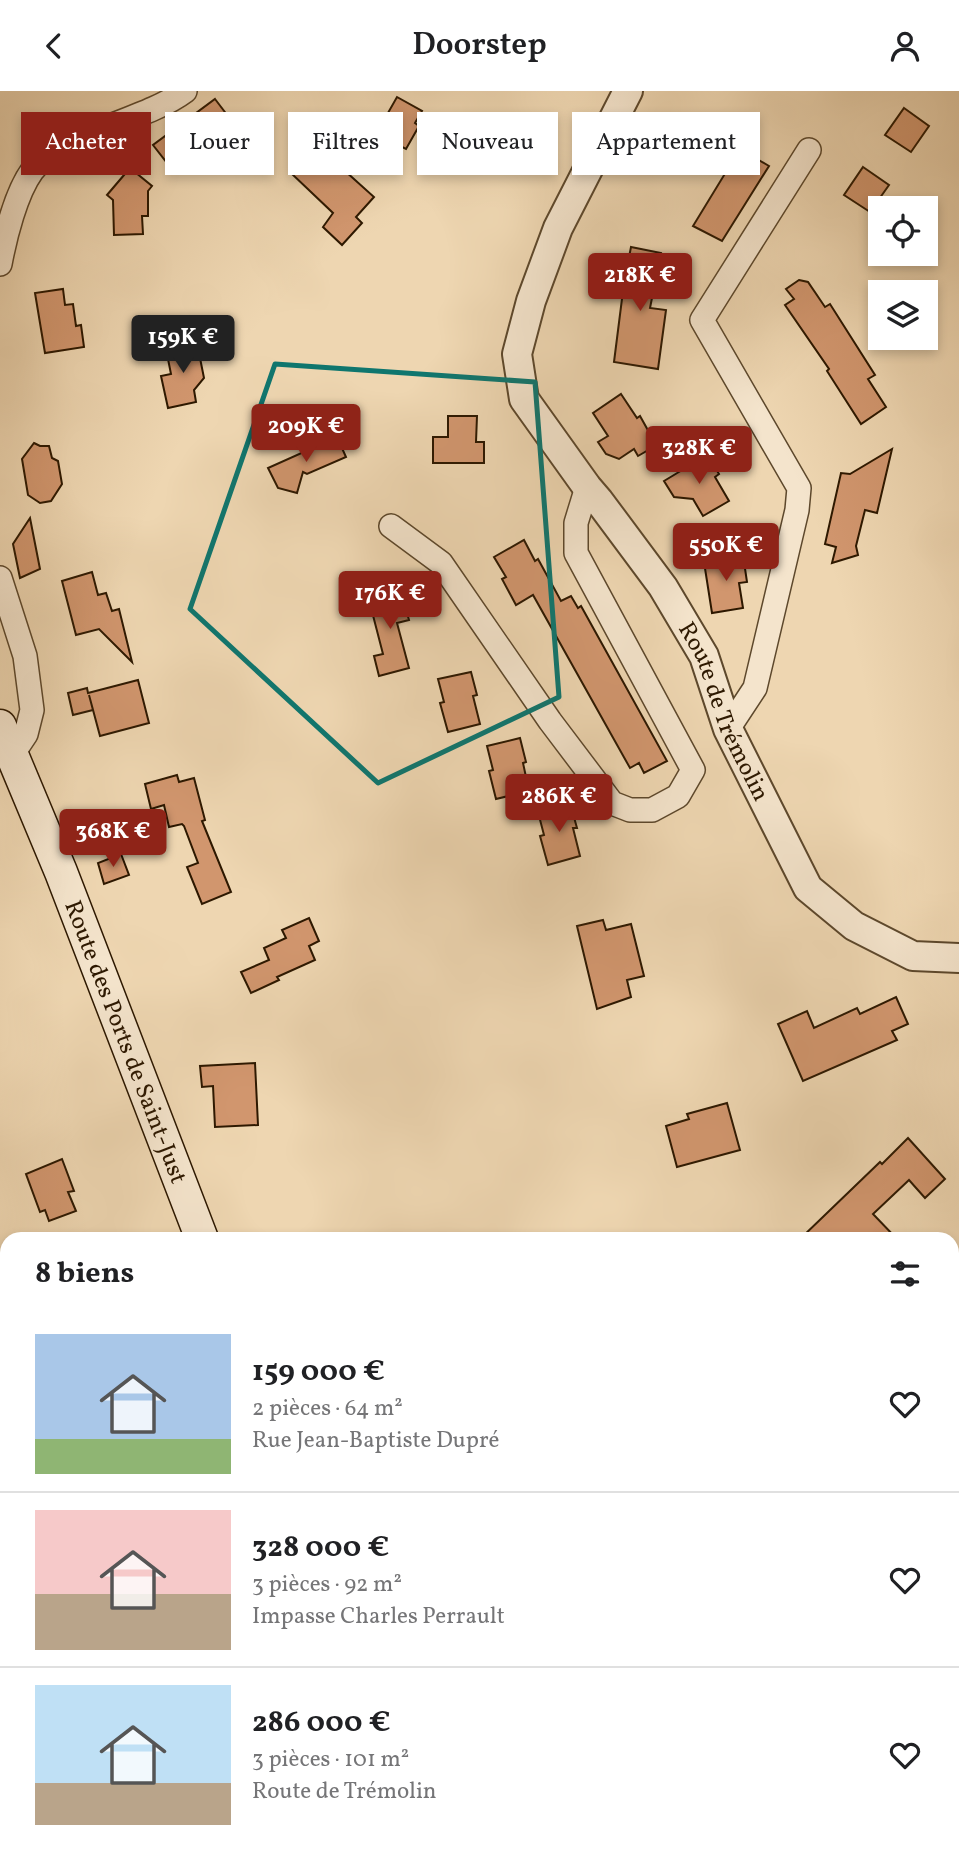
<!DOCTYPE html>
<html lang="fr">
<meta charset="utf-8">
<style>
:root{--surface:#fff;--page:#f2f2f2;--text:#202124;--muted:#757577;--line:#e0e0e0;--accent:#8f2418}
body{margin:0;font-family:Vollkorn,serif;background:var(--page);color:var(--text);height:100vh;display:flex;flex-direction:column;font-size:26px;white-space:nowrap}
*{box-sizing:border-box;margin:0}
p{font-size:23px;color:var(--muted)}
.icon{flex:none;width:38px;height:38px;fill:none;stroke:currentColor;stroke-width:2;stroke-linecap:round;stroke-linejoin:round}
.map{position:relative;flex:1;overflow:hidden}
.details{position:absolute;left:0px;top:1141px;width:959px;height:623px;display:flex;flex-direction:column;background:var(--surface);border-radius:21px 21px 0 0;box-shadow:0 4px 10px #0003}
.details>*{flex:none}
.guide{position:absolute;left:21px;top:21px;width:917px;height:63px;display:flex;gap:14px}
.fabs{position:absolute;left:868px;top:105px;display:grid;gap:14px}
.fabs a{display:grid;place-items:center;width:70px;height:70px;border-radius:0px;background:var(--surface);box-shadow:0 4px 10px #0003;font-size:35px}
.price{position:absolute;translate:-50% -60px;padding:0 16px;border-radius:7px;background:var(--accent);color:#fff;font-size:23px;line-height:46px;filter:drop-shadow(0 2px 4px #0008)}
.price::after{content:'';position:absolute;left:50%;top:42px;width:21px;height:16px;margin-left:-10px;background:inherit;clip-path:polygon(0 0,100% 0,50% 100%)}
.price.selected{background:#222;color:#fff}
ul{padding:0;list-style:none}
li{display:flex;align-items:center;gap:21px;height:175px;padding:0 35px}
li+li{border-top:2px solid var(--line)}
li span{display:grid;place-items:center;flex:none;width:196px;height:140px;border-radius:0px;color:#555}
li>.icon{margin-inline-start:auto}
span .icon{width:84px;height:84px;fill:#fffc;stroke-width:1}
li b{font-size:30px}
h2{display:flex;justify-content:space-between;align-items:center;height:84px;padding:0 35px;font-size:30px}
.tag{padding:0 24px;border-radius:0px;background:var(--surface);box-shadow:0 4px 10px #0003;font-size:24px;line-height:63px}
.tag.selected{background:var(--accent);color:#fff}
header{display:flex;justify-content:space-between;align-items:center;height:91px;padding:0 35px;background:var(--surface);font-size:32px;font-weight:600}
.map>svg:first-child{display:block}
.building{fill:#d1966e;stroke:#2d1800;stroke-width:2}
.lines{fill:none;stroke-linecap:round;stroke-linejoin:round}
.minor-casing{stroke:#5d482c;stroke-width:26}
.tertiary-casing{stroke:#5d482c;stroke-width:32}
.secondary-casing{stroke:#2d1800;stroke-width:35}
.minor{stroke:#f4e4cc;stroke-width:23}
.tertiary{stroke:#f4e4cc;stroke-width:28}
.secondary{stroke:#f4e4cc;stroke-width:32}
.marked{fill:none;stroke:#0f766e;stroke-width:5;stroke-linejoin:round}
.labels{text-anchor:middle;stroke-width:5;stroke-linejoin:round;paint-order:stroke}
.street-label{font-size:24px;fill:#2d1800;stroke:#f4e4cc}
</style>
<header><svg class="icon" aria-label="back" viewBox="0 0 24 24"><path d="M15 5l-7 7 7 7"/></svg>Doorstep<svg class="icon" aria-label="person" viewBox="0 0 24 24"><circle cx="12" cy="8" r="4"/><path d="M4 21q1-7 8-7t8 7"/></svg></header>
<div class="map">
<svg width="959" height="1764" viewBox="0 0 959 1764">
<rect width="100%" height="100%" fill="#eed6b1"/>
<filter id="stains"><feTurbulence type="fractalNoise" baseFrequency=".00286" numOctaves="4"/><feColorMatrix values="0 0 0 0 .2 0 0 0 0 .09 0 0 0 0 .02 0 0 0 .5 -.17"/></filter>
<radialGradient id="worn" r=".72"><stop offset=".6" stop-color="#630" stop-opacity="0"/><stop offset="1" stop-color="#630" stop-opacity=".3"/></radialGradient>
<g class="building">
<polygon points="397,6 422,20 415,32 419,35 406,58 376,43"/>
<polygon points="215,8 237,37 203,62 199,56 171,77 153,54"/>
<polygon points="904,17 929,35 911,61 885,44"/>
<polygon points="316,57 333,73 335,71 374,106 356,126 362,132 342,154 323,136 333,122 292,83"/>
<polygon points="740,58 769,75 722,150 693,135"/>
<polygon points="863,76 889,94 870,121 844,104"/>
<polygon points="130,77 152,95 148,100 148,125 142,125 143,143 114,144 113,109 107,104"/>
<polygon points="631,156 661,162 650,217 666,219 658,278 614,271 624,192"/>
<polygon points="799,189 808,191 825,216 830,213 875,284 868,288 886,316 861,333 827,280 829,278 785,214 794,208 786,198"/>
<polygon points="63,198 65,214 73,213 76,235 81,234 84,256 45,262 35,202"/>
<polygon points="197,252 204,287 194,299 196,311 168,317 161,285 171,283 166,258"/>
<polygon points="621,303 637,327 640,325 655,352 650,358 638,365 634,358 619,368 606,363 598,351 608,345 593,322"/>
<polygon points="448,325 477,325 476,351 484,351 484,372 433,372 433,346 448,346"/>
<polygon points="337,346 346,366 307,383 303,381 297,402 278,397 268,377"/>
<polygon points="34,352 40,355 49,355 52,367 58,370 62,393 51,410 40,412 28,404 22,368"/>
<polygon points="892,358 877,422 865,419 856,455 858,464 832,472 836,456 825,453 841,382 850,383"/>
<polygon points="707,364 719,383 715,386 729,410 703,425 693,408 674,406 664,390"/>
<polygon points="30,427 40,478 20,487 13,453"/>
<polygon points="524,449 535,470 538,468 561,510 571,505 578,517 581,515 667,670 644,682 639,672 630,677 533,504 516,514 502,488 506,486 494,466"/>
<polygon points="743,464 747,491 739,492 743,517 712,522 704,471"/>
<polygon points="92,481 98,504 106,502 112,520 119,518 132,571 99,538 76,544 62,490"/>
<polygon points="400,498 409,529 397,532 409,577 379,585 374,565 383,563 368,505"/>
<polygon points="471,581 477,604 473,605 480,633 448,641 440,612 444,611 438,588"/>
<polygon points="138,589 149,632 100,645 89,604 93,619 73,624 68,602 87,597 88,602"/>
<polygon points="520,647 526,671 523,672 529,700 496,708 489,680 493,679 487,655"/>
<polygon points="177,684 179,691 194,687 205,729 202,730 231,801 202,813 187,776 198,772 184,735 182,733 169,736 164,714 151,718 145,693"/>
<polygon points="570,712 577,737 573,737 580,765 548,774 540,745 544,744 538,721"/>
<polygon points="121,763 129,784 104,793 98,772"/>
<polygon points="309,827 319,850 309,855 315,869 277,886 279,889 251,902 241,881 269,869 264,857 286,847 282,839"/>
<polygon points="603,829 606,839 631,833 644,885 627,889 631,906 597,918 577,835"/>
<polygon points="896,906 908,933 892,940 897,949 803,990 778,933 807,920 814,937 857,917 860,923"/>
<polygon points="255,972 258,1034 215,1036 213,995 202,996 200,975"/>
<polygon points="727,1012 740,1059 677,1076 666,1035 689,1028 687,1023"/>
<polygon points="908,1047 945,1088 925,1107 909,1089 873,1123 897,1148 800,1148 880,1071 882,1073"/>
<polygon points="62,1068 74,1100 68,1101 76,1120 49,1130 45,1119 40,1121 26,1083"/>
</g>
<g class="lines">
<g class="minor-casing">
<g id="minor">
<path d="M 0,173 C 5,146 16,102 32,80 C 58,44 145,30 185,0"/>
<polyline points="391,435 441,472 550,630 612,712 630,719 652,719 678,705 693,679 576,462 576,432 587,396"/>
<polyline points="0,487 25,565 32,619 26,643 12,664"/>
<polyline points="728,638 755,597 797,419 799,397 702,229 809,59"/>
<polyline points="952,1328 959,1334"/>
</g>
</g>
<g class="tertiary-casing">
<g id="tertiary">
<path id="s1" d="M 628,0 L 558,137 L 531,210 L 517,263 L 524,308 L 587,396 L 599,410 L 663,496 L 704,565 L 728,638 L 808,797 L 854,835 L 913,865 L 959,867"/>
</g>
</g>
<g class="secondary-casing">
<g id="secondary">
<path id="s2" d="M 0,635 L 61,781 L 202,1148"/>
<polyline points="588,1757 592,1764"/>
</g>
</g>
<use href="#minor" class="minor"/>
<use href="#tertiary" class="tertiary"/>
<use href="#secondary" class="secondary"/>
</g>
<path class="marked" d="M 275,273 L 535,291 L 559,606 L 378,692 L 190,518 Z"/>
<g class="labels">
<g class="street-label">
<text dy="8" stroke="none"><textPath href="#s1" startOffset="705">Route de Trémolin</textPath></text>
<text dy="8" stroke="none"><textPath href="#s2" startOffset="340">Route des Ports de Saint-Just</textPath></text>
</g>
</g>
<rect width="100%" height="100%" filter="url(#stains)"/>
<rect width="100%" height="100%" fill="url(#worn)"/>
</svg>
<div class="fabs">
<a><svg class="icon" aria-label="locate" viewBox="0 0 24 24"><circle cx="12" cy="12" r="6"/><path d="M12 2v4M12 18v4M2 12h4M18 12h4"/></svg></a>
<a><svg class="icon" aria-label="layers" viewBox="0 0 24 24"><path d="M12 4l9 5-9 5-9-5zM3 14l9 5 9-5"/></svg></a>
</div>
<b class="price" style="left:640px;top:222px">218K €</b>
<b class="price selected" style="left:183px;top:284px">159K €</b>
<b class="price" style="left:306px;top:373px">209K €</b>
<b class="price" style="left:699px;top:395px">328K €</b>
<b class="price" style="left:726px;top:492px">550K €</b>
<b class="price" style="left:390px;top:540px">176K €</b>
<b class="price" style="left:559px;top:743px">286K €</b>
<b class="price" style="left:113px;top:778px">368K €</b>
<div class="guide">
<a class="tag selected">Acheter</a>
<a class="tag">Louer</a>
<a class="tag">Filtres</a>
<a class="tag">Nouveau</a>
<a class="tag">Appartement</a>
</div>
<section class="details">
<h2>8 biens<svg class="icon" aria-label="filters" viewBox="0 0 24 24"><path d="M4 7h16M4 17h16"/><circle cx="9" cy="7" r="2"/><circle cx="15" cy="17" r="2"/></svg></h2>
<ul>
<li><span style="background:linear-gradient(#a9c7e8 75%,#8fb573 0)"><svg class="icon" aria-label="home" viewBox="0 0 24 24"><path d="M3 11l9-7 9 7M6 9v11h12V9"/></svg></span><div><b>159 000 €</b><p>2 pièces · 64 m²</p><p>Rue Jean-Baptiste Dupré</p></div><svg class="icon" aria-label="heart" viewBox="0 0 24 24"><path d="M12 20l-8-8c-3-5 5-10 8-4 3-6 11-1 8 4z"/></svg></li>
<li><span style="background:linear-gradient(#f6c9c9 60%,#b9a48a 0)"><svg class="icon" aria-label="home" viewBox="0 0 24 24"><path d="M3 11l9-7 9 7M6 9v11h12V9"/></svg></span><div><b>328 000 €</b><p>3 pièces · 92 m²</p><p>Impasse Charles Perrault</p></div><svg class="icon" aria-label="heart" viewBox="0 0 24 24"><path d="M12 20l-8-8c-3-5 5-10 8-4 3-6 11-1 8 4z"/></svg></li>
<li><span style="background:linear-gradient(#bfe0f5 70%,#b9a48a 0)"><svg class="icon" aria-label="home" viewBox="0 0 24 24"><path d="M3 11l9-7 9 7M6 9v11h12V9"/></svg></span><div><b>286 000 €</b><p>3 pièces · 101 m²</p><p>Route de Trémolin</p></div><svg class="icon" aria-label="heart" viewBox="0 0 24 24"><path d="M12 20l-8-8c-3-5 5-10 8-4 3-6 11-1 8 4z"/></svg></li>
</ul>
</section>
</div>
